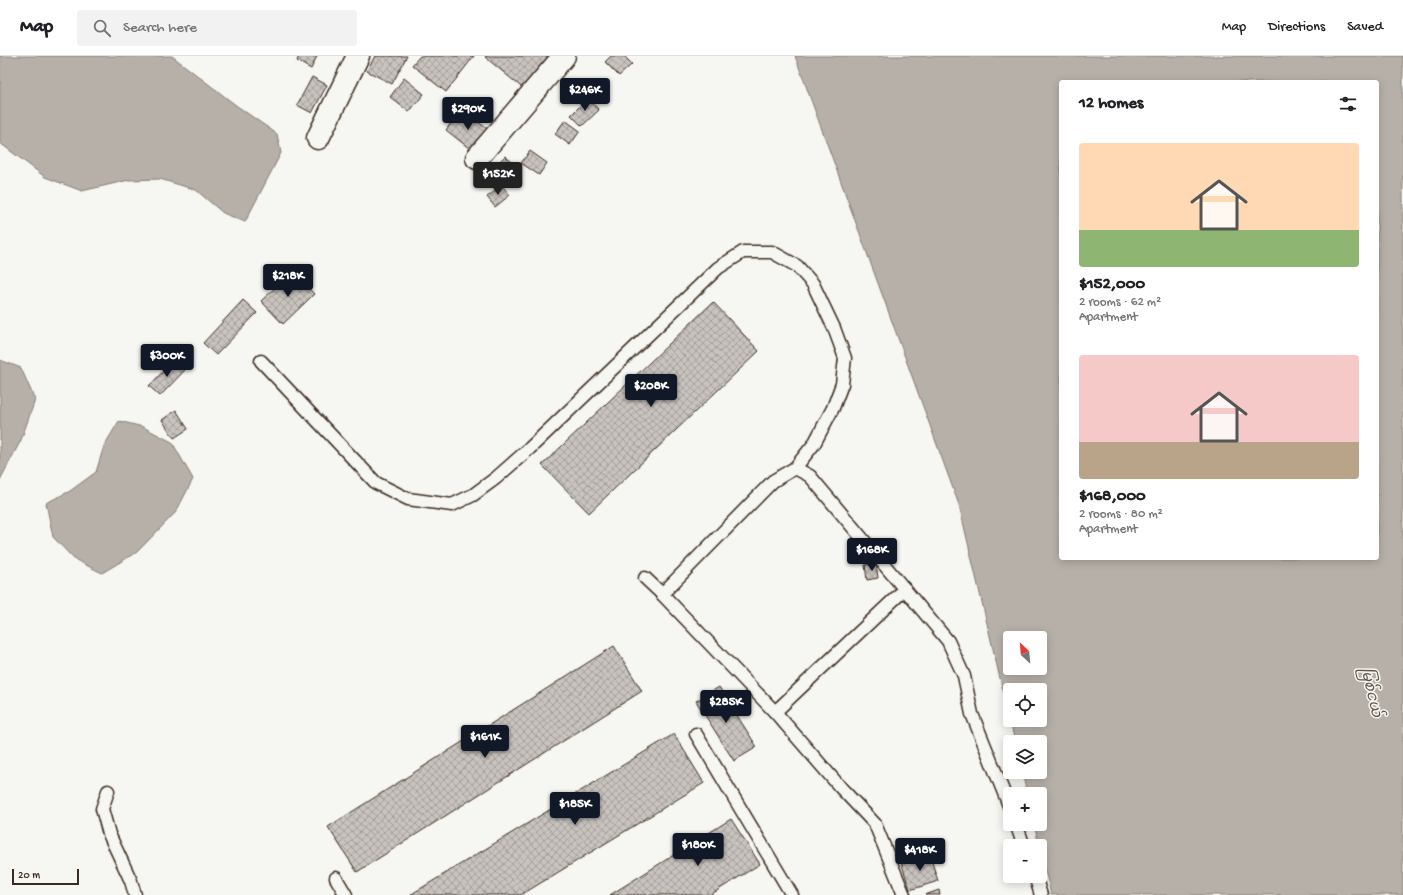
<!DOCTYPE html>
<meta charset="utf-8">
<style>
:root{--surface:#fff;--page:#f2f2f2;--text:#202124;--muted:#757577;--line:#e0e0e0;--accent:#111827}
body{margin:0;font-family:"Gochi Hand","Noto Sans Myanmar",sans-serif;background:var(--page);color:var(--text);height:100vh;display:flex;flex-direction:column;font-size:15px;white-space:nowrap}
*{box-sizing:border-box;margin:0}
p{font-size:13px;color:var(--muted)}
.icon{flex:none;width:22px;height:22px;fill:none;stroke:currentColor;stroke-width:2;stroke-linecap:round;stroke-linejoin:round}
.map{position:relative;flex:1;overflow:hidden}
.sheet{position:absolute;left:1059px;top:24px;width:320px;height:480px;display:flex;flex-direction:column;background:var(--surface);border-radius:4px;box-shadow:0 2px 10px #0003}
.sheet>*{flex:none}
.needle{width:26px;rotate:334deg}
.fabs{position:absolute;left:1003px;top:575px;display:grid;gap:8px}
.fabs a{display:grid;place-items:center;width:44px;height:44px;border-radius:4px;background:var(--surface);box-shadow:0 2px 10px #0003;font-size:20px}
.scale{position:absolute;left:12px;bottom:10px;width:67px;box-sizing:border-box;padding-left:4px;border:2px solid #3b2a1e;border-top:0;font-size:11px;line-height:14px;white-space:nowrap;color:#3b2a1e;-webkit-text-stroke:3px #f6f6f2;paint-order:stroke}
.price{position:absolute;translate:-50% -34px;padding:0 9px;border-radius:4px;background:var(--accent);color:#fff;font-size:13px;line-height:26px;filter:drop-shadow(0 1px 2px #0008)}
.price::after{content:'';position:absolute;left:50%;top:24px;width:12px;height:9px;margin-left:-6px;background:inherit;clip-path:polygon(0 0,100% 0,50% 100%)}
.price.current{background:#222;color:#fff}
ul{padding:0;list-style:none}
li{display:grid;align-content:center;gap:8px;height:212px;padding:0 20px}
li span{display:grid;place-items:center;height:124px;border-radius:4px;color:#555}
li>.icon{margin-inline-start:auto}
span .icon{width:72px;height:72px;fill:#fffc;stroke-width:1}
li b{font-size:17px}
h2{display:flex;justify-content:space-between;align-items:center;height:48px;padding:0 20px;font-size:17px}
header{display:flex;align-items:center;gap:24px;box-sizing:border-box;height:56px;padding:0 20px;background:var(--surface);border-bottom:1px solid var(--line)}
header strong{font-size:19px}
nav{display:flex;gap:22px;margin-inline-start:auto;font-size:14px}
.search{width:280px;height:36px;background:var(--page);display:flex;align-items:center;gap:10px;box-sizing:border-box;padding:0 14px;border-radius:4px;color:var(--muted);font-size:15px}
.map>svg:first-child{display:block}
.water{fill:#b6b0a9;stroke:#857a71;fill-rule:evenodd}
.building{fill:url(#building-cross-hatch);stroke:#3b2a1e}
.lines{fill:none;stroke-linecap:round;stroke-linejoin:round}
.service-casing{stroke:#3b2a1e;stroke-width:15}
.minor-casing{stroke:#3b2a1e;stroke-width:25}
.service{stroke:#f6f6f2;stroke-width:12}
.minor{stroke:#f6f6f2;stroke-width:22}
.labels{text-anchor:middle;stroke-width:3;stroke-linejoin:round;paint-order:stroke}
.water-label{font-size:15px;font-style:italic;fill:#605248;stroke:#f6f6f2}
</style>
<header>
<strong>Map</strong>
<div class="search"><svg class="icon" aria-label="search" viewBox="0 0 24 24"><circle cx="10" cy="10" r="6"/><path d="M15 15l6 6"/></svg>Search here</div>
<nav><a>Map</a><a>Directions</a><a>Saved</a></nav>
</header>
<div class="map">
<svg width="1403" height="839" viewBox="0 0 1403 839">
<defs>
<pattern id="building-cross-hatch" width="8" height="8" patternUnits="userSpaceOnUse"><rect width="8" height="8" fill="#c8c3be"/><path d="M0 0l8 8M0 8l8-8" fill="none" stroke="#a49f9a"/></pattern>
</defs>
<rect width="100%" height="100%" fill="#f6f6f2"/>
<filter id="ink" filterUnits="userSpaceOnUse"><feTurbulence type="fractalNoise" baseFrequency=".025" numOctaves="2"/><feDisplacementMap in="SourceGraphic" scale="8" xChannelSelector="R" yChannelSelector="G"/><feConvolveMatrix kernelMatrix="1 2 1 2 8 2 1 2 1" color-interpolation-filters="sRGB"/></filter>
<g filter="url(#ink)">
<g class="water">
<polygon points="0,0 172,0 237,50 277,78 281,97 245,166 223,157 196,134 160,123 129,124 82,135 45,121 0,87"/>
<path d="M 795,0 L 1403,0 L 1403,839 L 1051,839 L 1034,768 L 1040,768 L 1040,738 L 1027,738 L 1022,716 L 1040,716 L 1040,686 L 1015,686 L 959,449 ZM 1061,26 L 1377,26 L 1377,502 L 1061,502 ZM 1010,582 L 1040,582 L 1040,612 L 1010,612 ZM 1010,634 L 1040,634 L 1040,664 L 1010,664 Z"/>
<polygon points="0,304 21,312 35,344 21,384 0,424"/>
<polygon points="119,365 143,371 172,386 193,423 176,456 137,496 102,517 74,503 53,481 46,447 70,435 96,416 104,390"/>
</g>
<g class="building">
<polygon points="299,0 317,0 311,13 297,5"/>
<polygon points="375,0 407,0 392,28 367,15"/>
<polygon points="420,0 474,0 446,36 412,9"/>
<polygon points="486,0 554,0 525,34 485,1"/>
<polygon points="611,0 624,0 632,8 619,20 605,6"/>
<polygon points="312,21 327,29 312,57 297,49"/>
<polygon points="404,22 424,38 409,56 390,41"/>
<polygon points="588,42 599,54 582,70 571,59"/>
<polygon points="461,53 490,75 474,96 446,74"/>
<polygon points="565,64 580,75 570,89 555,78"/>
<polygon points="530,95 547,107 539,119 521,107"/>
<polygon points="505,100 513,107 496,125 488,117"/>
<polygon points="502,130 510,139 495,151 487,141"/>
<polygon points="293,215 314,238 283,268 261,245"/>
<polygon points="243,244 257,257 216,299 203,287"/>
<polygon points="713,246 759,295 589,457 542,409"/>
<polygon points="174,304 185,314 160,340 149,330"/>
<polygon points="176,354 188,373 174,382 162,364"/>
<polygon points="876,507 878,522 867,524 865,509"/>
<polygon points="614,590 642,635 357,816 328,771"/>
<polygon points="719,631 757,691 734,705 696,645"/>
<polygon points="674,678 704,727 521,839 410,839"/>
<polygon points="731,763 760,808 710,839 610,839"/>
<polygon points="929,797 938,825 910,834 901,806"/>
<polygon points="939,834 940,839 925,839"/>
</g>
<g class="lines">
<g class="service-casing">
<g id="service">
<polyline points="261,305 376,427 408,443 452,449 473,439 496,422 530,392 718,212 743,196 772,196 797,210 813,228 834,272 845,302 842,328 833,352 814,388 795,412"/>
<polyline points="645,522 662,538"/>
<polyline points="775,656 905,533"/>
<polyline points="696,678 792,839"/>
<polyline points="108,735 102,753 109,778 131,825 135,839"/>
<polyline points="1016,768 1024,790"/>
<polyline points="1035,820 1041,839"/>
<polyline points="336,822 346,839"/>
<polyline points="904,839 875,768 841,732 775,656 662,538 773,425 795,412 810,420 948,585 964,620 972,658 1010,752"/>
</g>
</g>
<g class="minor-casing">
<g id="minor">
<polyline points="318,82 358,0"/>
<polyline points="477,102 564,0"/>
</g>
</g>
<use href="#service" class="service"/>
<use href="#minor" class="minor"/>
</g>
</g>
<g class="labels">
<g class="water-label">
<text transform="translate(1372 636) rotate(77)" y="5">မြစ်ငယ်</text>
</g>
</g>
</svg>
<div class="fabs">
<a><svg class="needle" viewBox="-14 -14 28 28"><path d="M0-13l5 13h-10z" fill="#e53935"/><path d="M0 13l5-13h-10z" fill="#757577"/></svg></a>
<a><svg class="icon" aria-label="locate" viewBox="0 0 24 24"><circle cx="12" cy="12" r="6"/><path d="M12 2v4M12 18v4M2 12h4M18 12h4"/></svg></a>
<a><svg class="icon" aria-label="layers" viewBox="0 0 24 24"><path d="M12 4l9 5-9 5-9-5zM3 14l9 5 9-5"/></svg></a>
<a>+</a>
<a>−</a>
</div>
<div class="scale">20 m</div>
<b class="price" style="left:585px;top:56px">$246K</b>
<b class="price" style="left:468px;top:75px">$290K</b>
<b class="price current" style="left:498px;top:140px">$152K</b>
<b class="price" style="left:288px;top:242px">$218K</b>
<b class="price" style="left:167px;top:322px">$300K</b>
<b class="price" style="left:651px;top:352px">$208K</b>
<b class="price" style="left:872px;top:516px">$168K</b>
<b class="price" style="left:726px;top:668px">$285K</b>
<b class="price" style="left:485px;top:703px">$161K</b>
<b class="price" style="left:575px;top:770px">$185K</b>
<b class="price" style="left:698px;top:811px">$180K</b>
<b class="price" style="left:920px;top:816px">$418K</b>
<section class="sheet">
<h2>12 homes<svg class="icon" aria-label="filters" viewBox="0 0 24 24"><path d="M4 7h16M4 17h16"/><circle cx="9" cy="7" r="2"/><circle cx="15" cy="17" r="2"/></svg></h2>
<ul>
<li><span style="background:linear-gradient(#ffd9b3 70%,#8fb573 0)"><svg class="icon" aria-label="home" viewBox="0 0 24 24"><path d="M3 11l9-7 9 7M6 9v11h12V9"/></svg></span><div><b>$152,000</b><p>2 rooms · 62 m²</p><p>Apartment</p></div></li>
<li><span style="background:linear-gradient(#f6c9c9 70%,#b9a48a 0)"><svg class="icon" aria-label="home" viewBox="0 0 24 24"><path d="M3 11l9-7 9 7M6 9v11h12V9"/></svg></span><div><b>$168,000</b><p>2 rooms · 80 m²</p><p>Apartment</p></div></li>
</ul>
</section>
</div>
